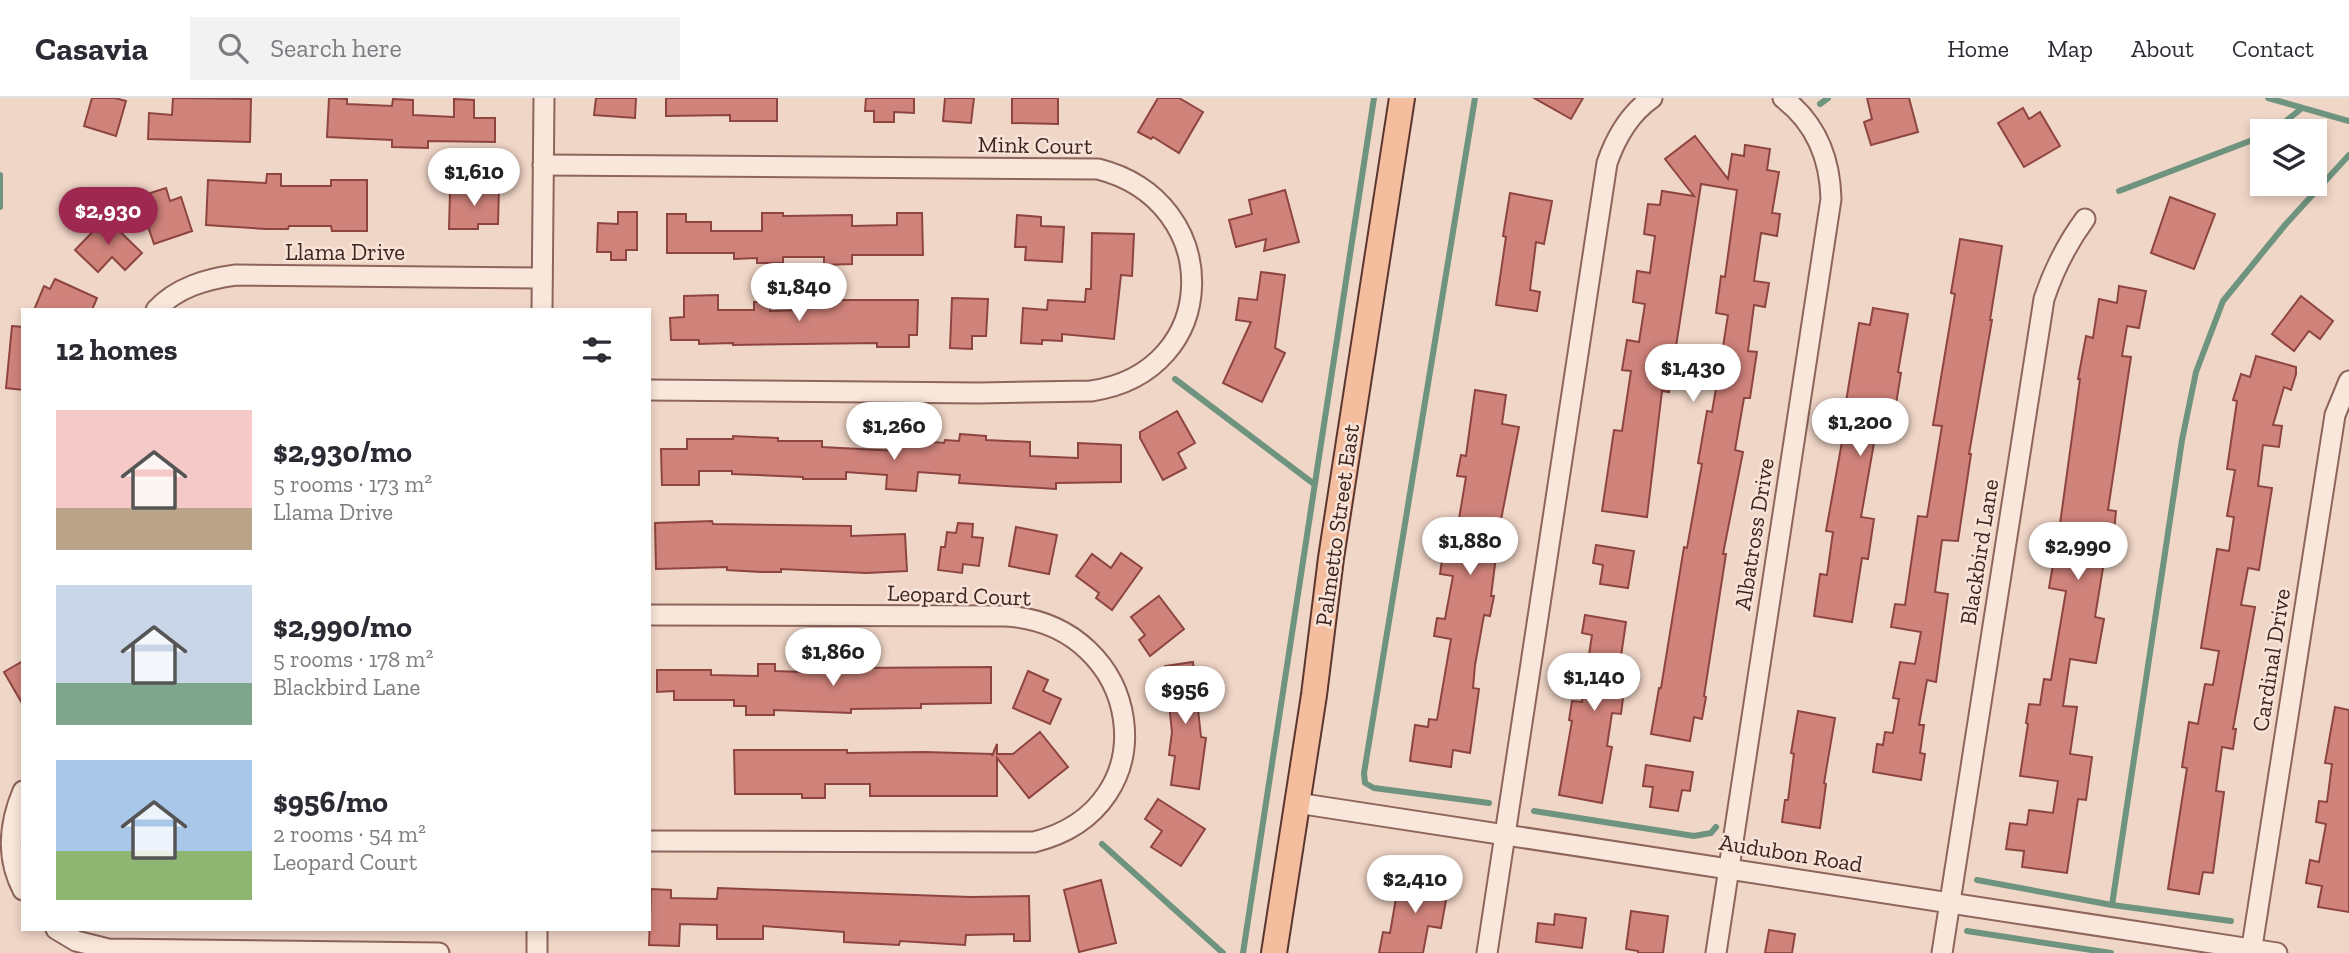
<!DOCTYPE html>
<meta charset="utf-8">
<style>
:root{--surface:#fff;--page:#f2f2f3;--text:#2b2b33;--muted:#7c7c81;--line:#e1e1e2;--accent:#9f2850}
body{margin:0;font-family:"Zilla Slab",serif;background:var(--page);color:var(--text);height:100vh;display:flex;flex-direction:column;font-size:26px;white-space:nowrap}
*{box-sizing:border-box;margin:0}
p{font-size:23px;color:var(--muted)}
.icon{flex:none;width:38px;height:38px;fill:none;stroke:currentColor;stroke-width:2;stroke-linecap:round;stroke-linejoin:round}
.map{position:relative;flex:1;overflow:hidden}
.details{position:absolute;left:21px;top:210px;width:630px;height:623px;display:flex;flex-direction:column;background:var(--surface);border-radius:0px;box-shadow:0 4px 10px #0003}
.details>*{flex:none}
.buttons{position:absolute;left:2250px;top:21px;display:grid;gap:14px}
.buttons a{display:grid;place-items:center;width:77px;height:77px;border-radius:0px;background:var(--surface);box-shadow:0 4px 10px #0003;font-size:35px}
.price{position:absolute;translate:-50% -60px;padding:0 16px;border-radius:24px;background:#fff;color:#222;font-size:23px;line-height:46px;filter:drop-shadow(0 2px 4px #0008)}
.price::after{content:'';position:absolute;left:50%;top:42px;width:21px;height:16px;margin-left:-10px;background:inherit;clip-path:polygon(0 0,100% 0,50% 100%)}
.price.selected{background:var(--accent);color:#fff}
ul{padding:0;list-style:none}
li{display:flex;align-items:center;gap:21px;height:175px;padding:0 35px}
li span{display:grid;place-items:center;flex:none;width:196px;height:140px;border-radius:0px;color:#555}
li>.icon{margin-inline-start:auto}
span .icon{width:84px;height:84px;fill:#fffc;stroke-width:1}
li b{font-size:30px}
h2{display:flex;justify-content:space-between;align-items:center;height:84px;padding:0 35px;font-size:30px}
header{display:flex;align-items:center;gap:42px;box-sizing:border-box;height:98px;padding:0 35px;background:var(--surface);border-bottom:2px solid var(--line)}
header strong{font-size:33px}
nav{display:flex;gap:38px;margin-inline-start:auto;font-size:24px}
.search{width:490px;height:63px;background:var(--page);display:flex;align-items:center;gap:18px;box-sizing:border-box;padding:0 24px;border-radius:0px;color:var(--muted);font-size:26px}
.map>svg:first-child{display:block}
.lines{fill:none;stroke-linecap:round;stroke-linejoin:round}
.stream{stroke:#6e937e;stroke-width:6}
.building{fill:#d0837b;stroke:#8e4540;stroke-width:2}
.minor-casing{stroke:#8d655b;stroke-width:23}
.major-casing{stroke:#5b352f;stroke-width:28}
.minor{stroke:#fae7db;stroke-width:19}
.major{stroke:#f4bd9e;stroke-width:24}
.labels{text-anchor:middle;stroke-width:5;stroke-linejoin:round;paint-order:stroke}
.street-label{font-size:23px;fill:#3d241f;stroke:#f7e3d7}
</style>
<header>
<strong>Casavia</strong>
<div class="search"><svg class="icon" aria-label="search" viewBox="0 0 24 24"><circle cx="10" cy="10" r="6"/><path d="M15 15l6 6"/></svg>Search here</div>
<nav><a>Home</a><a>Map</a><a>About</a><a>Contact</a></nav>
</header>
<div class="map">
<svg width="2349" height="855" viewBox="0 0 2349 855">
<rect width="100%" height="100%" fill="#f0d6c7"/>
<g class="lines">
<g class="stream">
<polyline points="1475,0 1364,675 1365,685 1374,690 1489,705"/>
<polyline points="2268,0 2349,23"/>
<polyline points="1820,6 1828,0"/>
<polyline points="2273,33 2301,11"/>
<polyline points="0,77 0,109"/>
<polyline points="2119,93 2263,38"/>
<polyline points="1175,281 1314,386"/>
<polyline points="1534,713 1694,738 1711,735 1716,729"/>
<polyline points="1102,746 1223,855"/>
<polyline points="1977,782 2112,807 2231,823"/>
<polyline points="2112,807 2182,342 2196,274 2223,203 2285,127 2349,57"/>
<polyline points="1967,833 2111,855"/>
<polyline points="1243,855 1374,0"/>
</g>
</g>
<g class="building">
<polygon points="92,0 115,0 126,3 116,38 84,28"/>
<polygon points="173,0 251,1 250,44 148,41 149,15 172,17"/>
<polygon points="329,0 347,1 347,6 392,8 393,1 413,2 413,17 454,19 454,1 474,2 474,20 495,20 495,44 428,43 428,50 392,49 392,42 327,39"/>
<polygon points="596,0 636,0 635,20 594,17"/>
<polygon points="666,0 777,0 777,23 730,23 730,17 666,18"/>
<polygon points="866,0 914,0 914,15 894,14 894,24 874,24 874,13 865,13"/>
<polygon points="945,0 974,0 971,25 943,23"/>
<polygon points="1012,0 1058,0 1058,26 1012,25"/>
<polygon points="1158,0 1179,0 1203,14 1179,55 1153,39 1151,41 1138,34"/>
<polygon points="1534,0 1583,0 1571,21"/>
<polygon points="1867,0 1909,0 1918,34 1871,47 1864,24 1872,21"/>
<polygon points="2023,10 2029,21 2040,14 2060,48 2024,69 1998,25"/>
<polygon points="1695,38 1728,81 1732,56 1744,58 1745,47 1770,51 1767,72 1779,74 1772,115 1780,116 1777,138 1761,135 1754,183 1769,185 1765,209 1754,207 1748,253 1757,254 1750,300 1744,300 1735,352 1743,354 1723,456 1726,456 1704,598 1706,599 1702,621 1694,619 1690,643 1651,636 1659,590 1661,590 1684,449 1687,450 1702,366 1698,365 1707,313 1712,314 1723,249 1728,217 1716,215 1721,178 1725,179 1737,92 1701,86 1669,294 1662,293 1647,419 1602,413 1614,332 1622,333 1631,273 1622,272 1627,242 1639,244 1645,206 1633,204 1637,173 1650,175 1655,138 1644,136 1648,106 1660,107 1662,93 1694,98 1665,61"/>
<polygon points="267,76 281,76 281,88 331,88 331,82 367,82 367,133 332,133 331,128 289,128 288,131 266,131 206,127 208,82 266,85"/>
<polygon points="473,87 499,88 498,126 478,126 478,131 449,131 450,93 472,94"/>
<polygon points="166,90 170,103 181,99 192,133 154,146 138,99"/>
<polygon points="1285,92 1299,144 1264,153 1266,141 1236,149 1229,122 1252,116 1249,102"/>
<polygon points="1510,95 1552,103 1544,146 1536,144 1530,192 1540,194 1537,213 1496,207 1506,139 1503,138"/>
<polygon points="2170,99 2215,116 2194,171 2151,155"/>
<polygon points="618,114 637,114 637,152 626,152 626,162 611,162 611,154 597,154 598,125 618,126"/>
<polygon points="762,115 783,115 783,118 852,117 852,128 897,127 897,115 922,115 923,157 852,157 852,166 824,167 824,159 783,159 783,165 757,165 757,160 734,161 734,155 667,155 667,116 686,116 686,124 711,124 711,133 762,133"/>
<polygon points="1017,117 1041,119 1041,128 1064,129 1062,164 1025,162 1026,149 1015,149"/>
<polygon points="106,120 142,155 125,172 112,159 98,174 75,152"/>
<polygon points="1092,135 1134,136 1132,178 1121,177 1114,241 1062,236 1062,243 1042,242 1042,246 1021,245 1023,210 1047,212 1048,202 1085,204 1086,191 1091,191"/>
<polygon points="1960,141 2002,148 1990,222 1992,222 1969,356 1971,356 1958,443 1942,442 1935,494 1948,496 1936,584 1927,582 1919,627 1924,627 1920,655 1925,656 1921,682 1873,674 1877,646 1883,647 1885,634 1893,635 1899,601 1893,600 1900,564 1915,566 1921,534 1891,529 1895,506 1905,507 1918,418 1927,419 1942,328 1933,327 1955,196 1951,195"/>
<polygon points="1261,174 1285,177 1275,250 1285,255 1262,304 1223,285 1251,224 1236,222 1239,200 1257,202"/>
<polygon points="55,181 97,200 92,212 34,212 44,188 50,191"/>
<polygon points="2119,188 2146,193 2139,230 2127,228 2122,258 2131,259 2108,412 2116,413 2114,433 2109,433 2095,519 2104,521 2096,565 2070,561 2063,608 2077,609 2070,656 2092,659 2086,702 2078,701 2067,775 2022,769 2024,753 2006,751 2010,725 2027,727 2029,712 2053,715 2058,683 2020,678 2028,626 2026,625 2029,606 2040,607 2044,581 2051,582 2066,493 2049,490 2060,426 2080,281 2078,281 2086,238 2093,240 2099,201 2117,205"/>
<polygon points="718,197 718,212 754,212 754,204 770,204 770,213 800,212 800,202 918,202 917,237 909,237 909,249 877,249 877,245 733,247 733,245 699,246 699,242 671,242 670,220 684,219 684,198"/>
<polygon points="2301,198 2333,223 2320,241 2309,233 2294,253 2272,236"/>
<polygon points="952,200 988,201 986,238 972,238 972,251 950,250"/>
<polygon points="1873,210 1908,216 1898,274 1901,275 1893,325 1878,322 1861,419 1874,421 1868,461 1862,460 1852,524 1814,518 1820,476 1827,477 1833,434 1826,433 1847,316 1844,316 1859,225 1870,227"/>
<polygon points="12,228 23,229 23,292 6,290"/>
<polygon points="2256,258 2296,269 2296,276 2291,292 2284,289 2273,327 2282,328 2279,349 2263,347 2258,388 2272,390 2259,472 2248,470 2241,507 2255,509 2233,631 2236,631 2233,651 2222,649 2216,693 2224,694 2213,775 2203,774 2199,796 2168,791 2187,670 2182,669 2189,624 2198,626 2205,586 2213,587 2219,553 2201,550 2217,451 2229,453 2234,419 2227,418 2235,372 2227,371 2237,303 2233,302 2241,276 2250,279"/>
<polygon points="1475,292 1506,297 1502,326 1519,329 1500,427 1491,498 1494,498 1490,518 1484,517 1475,567 1473,590 1479,591 1470,655 1453,652 1451,669 1410,663 1415,627 1428,629 1429,621 1437,622 1451,541 1434,538 1437,520 1445,521 1453,478 1440,476 1448,420 1459,421 1466,379 1457,378 1461,357 1466,358"/>
<polygon points="1177,313 1195,345 1178,355 1186,370 1163,382 1140,340 1140,334"/>
<polygon points="960,336 986,338 986,342 1030,344 1030,358 1078,360 1078,345 1121,347 1121,384 1056,385 1056,391 959,385 960,377 918,374 916,393 886,391 887,377 846,374 846,381 803,381 803,379 732,376 732,373 699,373 699,387 662,387 661,351 687,351 687,341 733,341 733,338 778,340 778,343 822,343 822,349 898,353 899,341 944,345 945,342 959,343"/>
<polygon points="712,423 713,426 851,428 851,438 905,436 907,473 866,475 781,471 781,474 761,474 727,472 727,469 656,471 655,425"/>
<polygon points="958,425 973,426 972,439 983,440 979,468 963,466 962,475 938,472 941,449 945,449 947,434 956,435"/>
<polygon points="1016,429 1057,437 1049,476 1009,468"/>
<polygon points="1596,447 1634,453 1628,490 1600,486 1603,467 1593,465"/>
<polygon points="1121,455 1142,470 1112,512 1096,500 1099,495 1076,478 1092,456 1111,470"/>
<polygon points="1159,498 1184,531 1150,558 1139,542 1145,537 1131,519"/>
<polygon points="1585,517 1626,524 1615,599 1623,600 1621,616 1612,615 1607,648 1612,649 1602,705 1559,697 1572,623 1569,622 1572,603 1582,604 1592,537 1582,535"/>
<polygon points="23,563 23,607 4,574"/>
<polygon points="1193,564 1201,639 1206,640 1199,691 1171,687 1175,658 1169,657 1172,634 1165,568"/>
<polygon points="758,566 775,566 775,573 831,575 832,568 852,570 991,569 991,605 921,606 921,610 851,611 851,615 774,612 774,617 746,617 746,608 734,608 734,602 674,602 674,593 657,594 657,572 711,572 711,577 758,578"/>
<polygon points="1028,573 1048,582 1043,593 1061,601 1050,626 1013,610"/>
<polygon points="2335,609 2349,612 2349,814 2318,809 2322,788 2306,785 2310,762 2319,764 2326,726 2316,724 2319,703 2327,704 2332,666 2325,665"/>
<polygon points="1798,613 1835,620 1824,685 1826,686 1820,730 1782,724 1785,702 1788,702 1794,656 1791,655"/>
<polygon points="1040,634 1068,669 1029,700 997,660 997,698 870,698 870,686 825,686 825,700 802,700 802,696 735,696 734,652 847,652 847,655 925,654 992,656 992,658 997,646 997,656 1013,656"/>
<polygon points="1646,667 1693,674 1690,693 1682,692 1678,713 1650,709 1653,689 1643,688"/>
<polygon points="1158,701 1205,731 1181,768 1151,749 1162,733 1145,721"/>
<polygon points="1400,777 1449,785 1441,830 1428,828 1423,855 1379,855 1383,834 1390,835"/>
<polygon points="1101,782 1116,845 1079,854 1064,792"/>
<polygon points="718,790 970,799 1029,798 1030,843 1014,843 1014,836 966,837 965,847 900,843 899,847 844,844 844,834 763,828 763,841 717,841 717,827 680,826 679,848 649,847 651,791 671,792 671,800 717,801"/>
<polygon points="1631,813 1668,818 1663,855 1638,855 1638,853 1626,851"/>
<polygon points="1555,816 1586,820 1582,850 1536,844 1538,825 1554,827"/>
<polygon points="1769,832 1795,836 1792,855 1765,855"/>
</g>
<g class="lines">
<g class="minor-casing">
<g id="minor">
<path d="M 543,67 L 1098,71 C 1225,103 1223,274 1091,293 L 979,295 L 649,292"/>
<path d="M 156,212 C 177,189 207,181 236,177 L 542,180"/>
<polyline points="542,212 544,0"/>
<path d="M 649,517 L 1006,518 C 1144,527 1172,710 1034,744 L 649,743"/>
<path d="M 23,693 C 9,726 6,760 23,792"/>
<polyline points="1297,705 2277,855"/>
<polyline points="56,831 76,843 108,851 439,855"/>
<polyline points="537,855 537,831"/>
<path d="M 1487,855 L 1607,65 C 1616,39 1629,16 1652,0"/>
<path d="M 1716,855 L 1831,101 C 1830,60 1816,25 1783,0"/>
<path d="M 1942,855 L 2044,201 C 2054,171 2066,147 2085,121"/>
<polyline points="2251,855 2335,317 2349,283"/>
</g>
</g>
<g class="major-casing">
<polyline id="major" points="1274,855 1314,597 1331,460 1402,0"/>
</g>
<use href="#minor" class="minor"/>
<use href="#major" class="major"/>
</g>
<g class="labels">
<g class="street-label">
<text transform="translate(1035 47) rotate(1)" y="8">Mink Court</text>
<text x="345" y="162">Llama Drive</text>
<text transform="translate(1337 427) rotate(-82)" y="8">Palmetto Street East</text>
<text transform="translate(1754 436) rotate(-81)" y="8">Albatross Drive</text>
<text transform="translate(1979 454) rotate(-81)" y="8">Blackbird Lane</text>
<text transform="translate(959 497) rotate(2)" y="8">Leopard Court</text>
<text transform="translate(2271 562) rotate(-81)" y="8">Cardinal Drive</text>
<text transform="translate(1791 755) rotate(9)" y="8">Audubon Road</text>
</g>
</g>
</svg>
<div class="buttons">
<a><svg class="icon" aria-label="layers" viewBox="0 0 24 24"><path d="M12 4l9 5-9 5-9-5zM3 14l9 5 9-5"/></svg></a>
</div>
<b class="price" style="left:474px;top:110px">$1,610</b>
<b class="price selected" style="left:108px;top:149px">$2,930</b>
<b class="price" style="left:799px;top:225px">$1,840</b>
<b class="price" style="left:1693px;top:306px">$1,430</b>
<b class="price" style="left:1860px;top:360px">$1,200</b>
<b class="price" style="left:894px;top:364px">$1,260</b>
<b class="price" style="left:1470px;top:479px">$1,880</b>
<b class="price" style="left:2078px;top:484px">$2,990</b>
<b class="price" style="left:833px;top:590px">$1,860</b>
<b class="price" style="left:1594px;top:615px">$1,140</b>
<b class="price" style="left:1185px;top:628px">$956</b>
<b class="price" style="left:1415px;top:817px">$2,410</b>
<section class="details">
<h2>12 homes<svg class="icon" aria-label="filters" viewBox="0 0 24 24"><path d="M4 7h16M4 17h16"/><circle cx="9" cy="7" r="2"/><circle cx="15" cy="17" r="2"/></svg></h2>
<ul>
<li><span style="background:linear-gradient(#f6c9c9 70%,#b9a48a 0)"><svg class="icon" aria-label="home" viewBox="0 0 24 24"><path d="M3 11l9-7 9 7M6 9v11h12V9"/></svg></span><div><b>$2,930/mo</b><p>5 rooms · 173 m²</p><p>Llama Drive</p></div></li>
<li><span style="background:linear-gradient(#c9d6e8 70%,#7fa58c 0)"><svg class="icon" aria-label="home" viewBox="0 0 24 24"><path d="M3 11l9-7 9 7M6 9v11h12V9"/></svg></span><div><b>$2,990/mo</b><p>5 rooms · 178 m²</p><p>Blackbird Lane</p></div></li>
<li><span style="background:linear-gradient(#a9c7e8 65%,#8fb573 0)"><svg class="icon" aria-label="home" viewBox="0 0 24 24"><path d="M3 11l9-7 9 7M6 9v11h12V9"/></svg></span><div><b>$956/mo</b><p>2 rooms · 54 m²</p><p>Leopard Court</p></div></li>
</ul>
</section>
</div>
